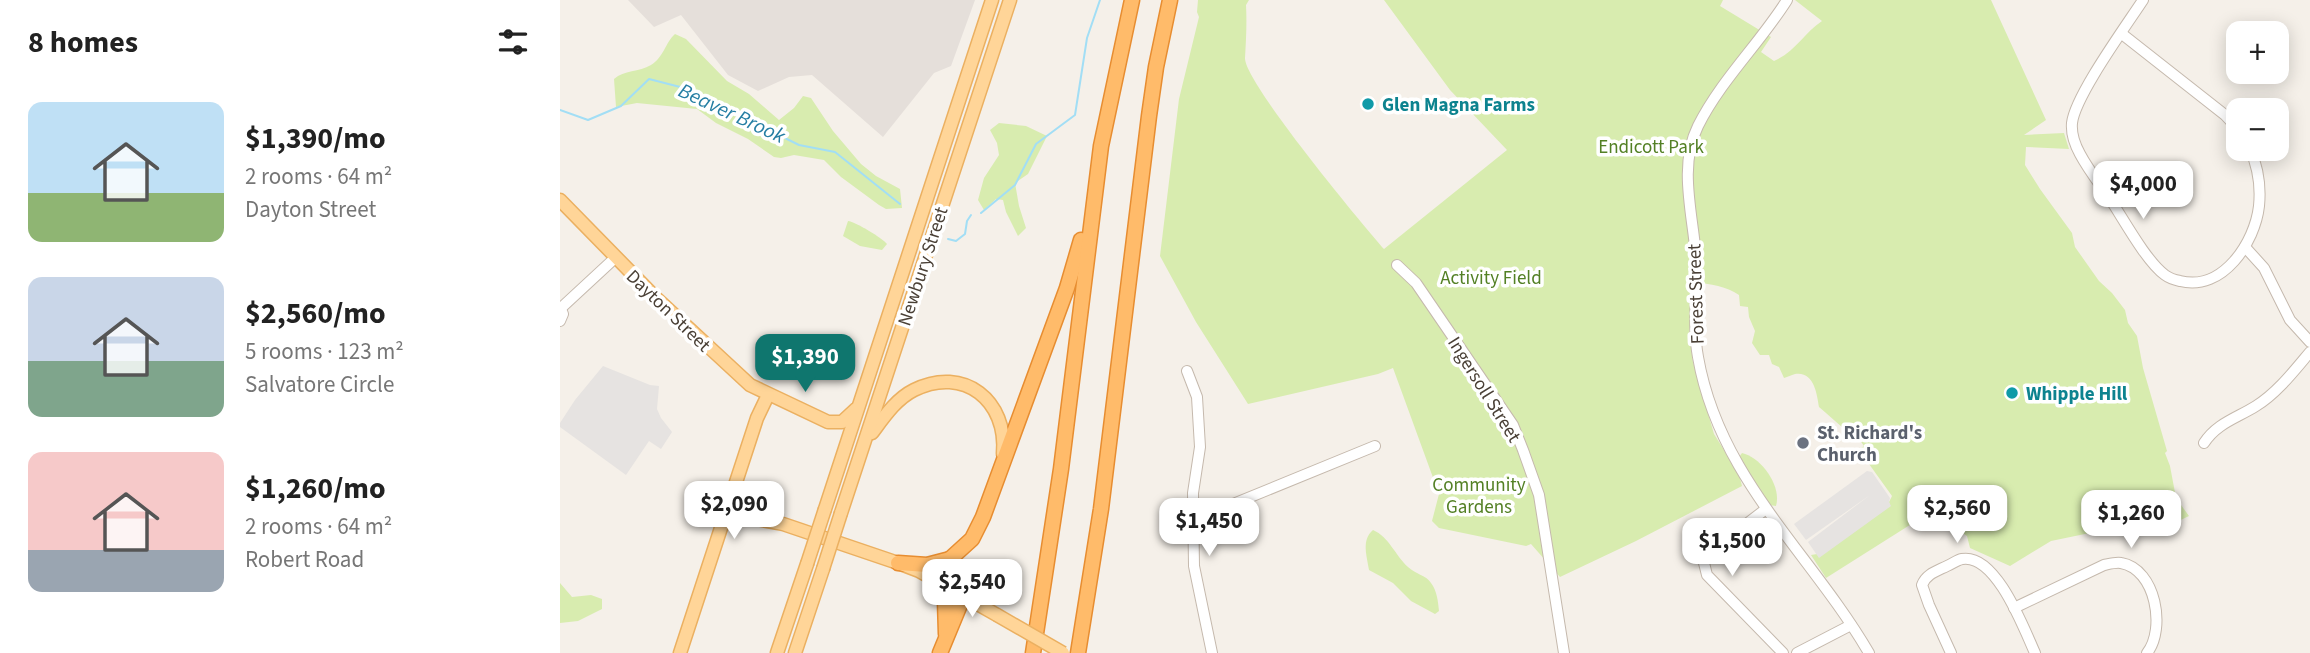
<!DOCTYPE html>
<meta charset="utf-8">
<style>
:root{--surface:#fff;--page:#f6f6f6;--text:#222;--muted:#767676;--accent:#0f766e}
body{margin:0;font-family:"Source Sans 3",sans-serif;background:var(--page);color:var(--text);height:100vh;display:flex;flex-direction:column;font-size:26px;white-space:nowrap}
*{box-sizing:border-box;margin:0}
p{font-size:23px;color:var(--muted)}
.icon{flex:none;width:38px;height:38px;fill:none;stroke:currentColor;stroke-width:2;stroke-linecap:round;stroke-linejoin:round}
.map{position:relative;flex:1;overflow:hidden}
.panel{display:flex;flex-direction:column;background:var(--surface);width:560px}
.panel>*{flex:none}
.buttons{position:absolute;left:1666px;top:21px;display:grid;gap:14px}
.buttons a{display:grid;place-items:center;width:63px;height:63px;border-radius:14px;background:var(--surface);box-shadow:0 4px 18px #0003;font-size:35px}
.price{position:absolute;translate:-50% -60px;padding:0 16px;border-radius:14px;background:#fff;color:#222;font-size:23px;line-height:46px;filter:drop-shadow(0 2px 4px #0008)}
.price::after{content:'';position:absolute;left:50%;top:42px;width:21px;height:16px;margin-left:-10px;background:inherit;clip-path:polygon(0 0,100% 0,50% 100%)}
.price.on{background:var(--accent);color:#fff}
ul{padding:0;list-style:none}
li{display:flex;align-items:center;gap:21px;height:175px;padding:0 28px}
li span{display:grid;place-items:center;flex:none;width:196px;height:140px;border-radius:14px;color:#555}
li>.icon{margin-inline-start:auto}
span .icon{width:84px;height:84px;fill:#fffc;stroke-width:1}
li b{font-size:30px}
h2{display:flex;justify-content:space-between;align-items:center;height:84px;padding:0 28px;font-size:30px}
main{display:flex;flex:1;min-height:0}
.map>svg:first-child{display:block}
.industrial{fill:#e5dfda}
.green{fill:#d8ecaf}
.parking{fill:#e6e3e1}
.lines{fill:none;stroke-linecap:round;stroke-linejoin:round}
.stream{stroke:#a2def5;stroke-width:2}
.minor-casing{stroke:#c5b9ad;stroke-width:12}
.major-casing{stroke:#ebb061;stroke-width:15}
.highway-casing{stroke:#e78d31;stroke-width:17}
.minor{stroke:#fff;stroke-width:10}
.major{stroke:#ffd598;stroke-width:12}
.highway{stroke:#ffbb6a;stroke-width:14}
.major-bridge-casing{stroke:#ebb061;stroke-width:15;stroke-linecap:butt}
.major-bridge{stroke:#ffd598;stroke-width:12}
.culture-dot{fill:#0f9aa8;stroke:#fff;stroke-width:2.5}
.worship-dot{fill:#6b7280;stroke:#fff;stroke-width:2.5}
.labels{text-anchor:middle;stroke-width:7;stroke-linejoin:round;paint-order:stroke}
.culture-label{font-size:19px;font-weight:bold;fill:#0d838f;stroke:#fff;text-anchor:start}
.park-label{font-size:19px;fill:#538025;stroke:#fff}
.street-label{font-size:19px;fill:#4a4036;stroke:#fff}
.worship-label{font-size:19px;font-weight:bold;fill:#5b616d;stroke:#fff;text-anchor:start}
.water-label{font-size:21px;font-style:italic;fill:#257ea3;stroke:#fff}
</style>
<main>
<section class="panel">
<h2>8 homes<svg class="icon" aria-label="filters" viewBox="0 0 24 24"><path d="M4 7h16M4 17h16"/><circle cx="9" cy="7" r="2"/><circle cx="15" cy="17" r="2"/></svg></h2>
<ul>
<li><span style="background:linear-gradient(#bfe0f5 65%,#8fb573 0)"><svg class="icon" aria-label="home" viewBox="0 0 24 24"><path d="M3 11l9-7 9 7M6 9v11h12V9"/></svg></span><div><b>$1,390/mo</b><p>2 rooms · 64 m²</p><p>Dayton Street</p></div></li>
<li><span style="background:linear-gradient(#c9d6e8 60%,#7fa58c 0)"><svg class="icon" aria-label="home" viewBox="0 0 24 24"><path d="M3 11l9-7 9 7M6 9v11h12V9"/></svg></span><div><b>$2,560/mo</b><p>5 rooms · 123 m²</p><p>Salvatore Circle</p></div></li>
<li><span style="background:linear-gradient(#f6c9c9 70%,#9aa5b1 0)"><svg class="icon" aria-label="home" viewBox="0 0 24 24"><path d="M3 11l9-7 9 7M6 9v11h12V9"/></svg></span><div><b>$1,260/mo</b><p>2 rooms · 64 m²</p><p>Robert Road</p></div></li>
</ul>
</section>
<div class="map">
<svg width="1750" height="653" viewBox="0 0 1750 653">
<rect width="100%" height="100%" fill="#f5f0e9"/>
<polygon class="industrial" points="68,0 415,0 391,66 374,73 323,137 252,75 229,77 198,91 168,75 121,15 94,27"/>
<g class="green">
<path d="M 638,0 L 689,0 L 686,5 C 687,23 686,41 685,58 C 684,82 802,224 824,249 L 947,150 L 890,90 L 824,0 L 1163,0 L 1160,6 L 1211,37 L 1201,52 L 1214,61 C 1235,52 1244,33 1262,21 L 1235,0 L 1431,0 L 1486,120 L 1464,135 L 1504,133 L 1509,149 L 1466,147 L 1465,165 L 1480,189 L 1512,233 L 1515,247 L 1539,281 L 1552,293 L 1565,310 L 1568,323 L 1577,336 L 1583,368 L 1607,451 L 1605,453 L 1610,466 L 1616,498 L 1629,516 L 1604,528 L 1578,523 L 1491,541 L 1450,566 L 1410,548 L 1407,536 L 1384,520 L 1376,518 L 1363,524 L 1353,523 L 1266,578 L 1251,555 L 1257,554 L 1259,557 L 1330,506 L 1329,502 L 1332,496 L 1304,457 L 1306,455 L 1301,448 L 1304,446 C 1297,434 1291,435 1282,427 C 1274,420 1267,414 1259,407 C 1257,394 1254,371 1235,374 C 1231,375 1228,377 1224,378 L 1219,367 L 1212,364 L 1209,355 L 1200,355 L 1192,343 L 1195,331 L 1189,317 L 1188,307 L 1180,306 L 1179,295 C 1168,287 1149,283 1135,283 L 1129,334 L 1133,362 L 1154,434 L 1179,474 L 1182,486 L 1076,541 L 1000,577 L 971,544 L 966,546 L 879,528 L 872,521 L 879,494 L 833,368 L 818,374 L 688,404 L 636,322 L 600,256 L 619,99 L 639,17 L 637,12 Z"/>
<path d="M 115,34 L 126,39 L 167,81 L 189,94 L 219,120 L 234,108 L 243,96 L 251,98 L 273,131 L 301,164 L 316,176 L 340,189 L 342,208 L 326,209 L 319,205 L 281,177 L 264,160 L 234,155 L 221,158 L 214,157 L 188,139 L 156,123 L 137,109 L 77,103 L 56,107 L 54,79 C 64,70 79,72 91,65 C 104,57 105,43 115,34 Z"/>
<polygon points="439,123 466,126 487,136 468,174 455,183 459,206 466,228 458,236 446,212 443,200 436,199 424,210 418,200 424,178 439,155 437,143 430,130"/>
<path d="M 288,221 C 296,222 322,238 327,244 L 322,250 L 300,246 L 283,236 Z"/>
<path d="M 1182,453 C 1201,457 1222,486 1216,506 L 1209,505 L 1179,457 Z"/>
<path d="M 813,530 C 829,537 835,555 848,567 C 855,574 866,575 871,583 C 877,591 878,601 879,611 L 875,614 L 851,601 L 833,583 L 809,570 C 807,556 801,540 813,530 Z"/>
<polygon points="0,583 12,597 31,595 42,599 42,609 18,621 0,623"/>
</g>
<g class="parking">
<polygon points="43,366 90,385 99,386 97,409 101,418 112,432 101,449 89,441 66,475 0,427 0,423 15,400"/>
<polygon points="1307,471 1312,472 1330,498 1329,502 1331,506 1259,558 1248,542 1310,495 1246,540 1234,524"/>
</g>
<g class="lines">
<g class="stream">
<polyline points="0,110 28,120 61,106 89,79 124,88 239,145 275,152 340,204"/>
<polyline points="421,213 455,185 476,144 515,115 527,38 540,0"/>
<polyline points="388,239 396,241 405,234 407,221 411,215"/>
</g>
<g class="minor-casing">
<g id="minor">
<path d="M 1227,0 C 1200,43 1161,80 1138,126 C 1118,166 1133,215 1136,257 C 1138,291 1132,324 1138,357 C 1159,478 1250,552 1309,653"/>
<path d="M 1583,0 C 1566,26 1515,96 1512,123 C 1511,134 1515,145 1520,154 C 1529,171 1542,187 1552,202 C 1565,222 1587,262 1605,275 C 1609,278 1615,280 1620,281 C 1663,292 1695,242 1699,206 C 1701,186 1698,167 1690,149"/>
<polyline points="1562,34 1665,115 1678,129"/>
<polyline points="1685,247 1704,268 1730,320 1750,342"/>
<polyline points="837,265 856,283 953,425 963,450 979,495 1004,653"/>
<polyline points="0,307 3,314 0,321"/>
<polyline points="1,308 55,258"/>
<polyline points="627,371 637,397 640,447 633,493 634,566 652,653"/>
<path d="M 1644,443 C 1657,423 1677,418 1696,406 C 1717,393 1734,371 1750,352"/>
<polyline points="1206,509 1150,552 1144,563 1147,575 1223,653"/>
<polyline points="634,520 815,446"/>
<path d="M 1454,608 L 1544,565 C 1549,564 1556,562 1561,563 C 1596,569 1606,629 1587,653"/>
<polyline points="1237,653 1291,625"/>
<path d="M 1391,653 L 1369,605 L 1362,585 C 1366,574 1377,571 1387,566 C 1392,564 1397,560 1402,559 C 1436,553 1464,629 1475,653"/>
</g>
</g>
<g class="major-casing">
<g id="major">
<polyline points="0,200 96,298 190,385 268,422 282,422 296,409"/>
<path d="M 312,433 C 324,417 336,399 354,390 C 404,365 448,401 443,454"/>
<polyline points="168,506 181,516 223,524 338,563 359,571 437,615"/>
<polyline points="168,506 183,505 210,518"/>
<polyline points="265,509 432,0"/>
<polyline points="281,513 450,0"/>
<polyline points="120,653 197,418 208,395"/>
<polyline points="217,653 247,564"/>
<polyline points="235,653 263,569"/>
</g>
</g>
<g class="highway-casing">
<g id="highway">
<polyline points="338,563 367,565 390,559"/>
<polyline points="386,634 385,601 377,581 390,559 412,539 423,517 507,288 521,240"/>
<polyline points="380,653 404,595"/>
<polyline points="473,653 501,469 541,146 572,0"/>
<polyline points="518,653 541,509 589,116 596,67 610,0"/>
</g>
</g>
<use href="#minor" class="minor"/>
<use href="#major" class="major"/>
<use href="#highway" class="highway"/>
<g class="major-bridge-casing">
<g id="major-bridge">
<polyline points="247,564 265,509"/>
<polyline points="263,569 281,513"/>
<polyline points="437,615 503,653"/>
</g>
</g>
<use href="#major-bridge" class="major-bridge"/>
</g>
<g class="culture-dot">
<circle cx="808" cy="104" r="7"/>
<circle cx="1452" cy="393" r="7"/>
</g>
<circle class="worship-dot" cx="1243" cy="443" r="7"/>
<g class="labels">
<g class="culture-label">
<text x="822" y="111">Glen Magna Farms</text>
<text x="1466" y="400">Whipple Hill</text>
</g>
<g class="park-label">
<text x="1091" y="153">Endicott Park</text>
<text x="931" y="284">Activity Field</text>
<text x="919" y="491">Community<tspan x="919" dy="22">Gardens</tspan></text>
</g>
<g class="street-label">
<text transform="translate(362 266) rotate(-72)" y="7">Newbury Street</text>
<text transform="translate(1135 294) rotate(-92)" y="7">Forest Street</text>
<text transform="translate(109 310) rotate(44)" y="7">Dayton Street</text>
<text transform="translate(925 389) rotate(58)" y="7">Ingersoll Street</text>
</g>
<g class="worship-label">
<text x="1257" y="439">St. Richard's<tspan x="1257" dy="22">Church</tspan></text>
</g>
<g class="water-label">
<text transform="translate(172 113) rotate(25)" y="7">Beaver Brook</text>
</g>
</g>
</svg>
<div class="buttons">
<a>+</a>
<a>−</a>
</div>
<b class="price" style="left:1583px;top:221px">$4,000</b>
<b class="price on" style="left:245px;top:394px">$1,390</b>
<b class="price" style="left:174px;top:541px">$2,090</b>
<b class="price" style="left:1397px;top:545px">$2,560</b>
<b class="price" style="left:1571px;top:550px">$1,260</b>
<b class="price" style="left:649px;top:558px">$1,450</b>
<b class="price" style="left:1172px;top:578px">$1,500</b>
<b class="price" style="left:412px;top:619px">$2,540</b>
</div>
</main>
